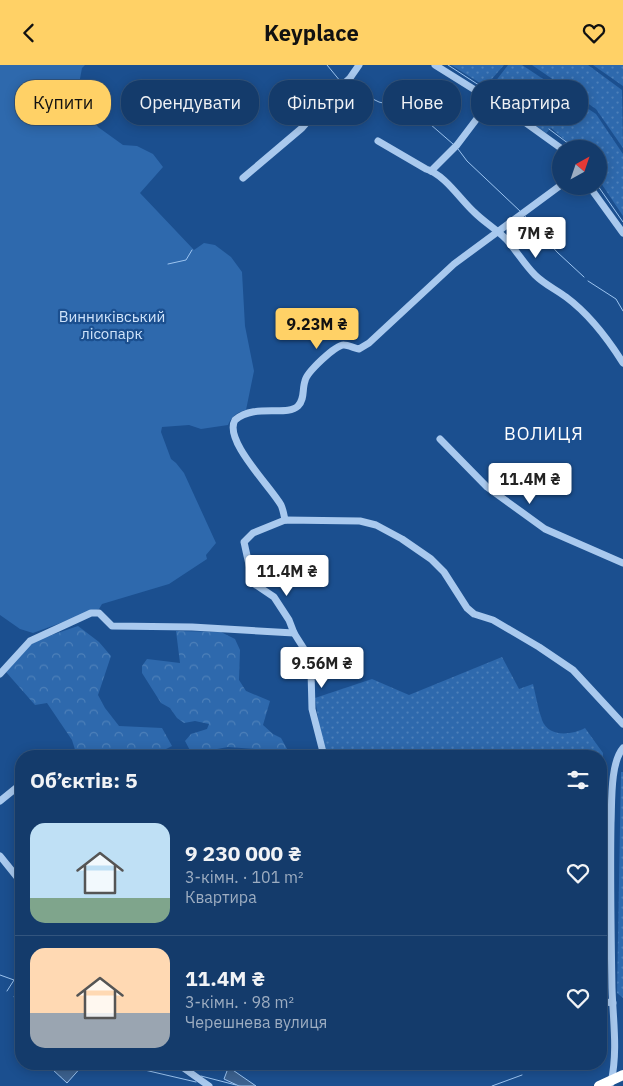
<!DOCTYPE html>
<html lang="uk">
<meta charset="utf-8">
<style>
:root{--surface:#143b6b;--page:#1d4271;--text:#f1f3f6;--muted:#9dadc1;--line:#33557e;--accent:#ffd166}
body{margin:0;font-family:"IBM Plex Sans",sans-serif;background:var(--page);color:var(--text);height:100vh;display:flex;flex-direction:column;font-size:19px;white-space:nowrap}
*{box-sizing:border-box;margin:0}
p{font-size:16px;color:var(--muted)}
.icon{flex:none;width:28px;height:28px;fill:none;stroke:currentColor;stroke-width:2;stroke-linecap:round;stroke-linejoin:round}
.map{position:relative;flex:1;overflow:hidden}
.sheet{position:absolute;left:15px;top:685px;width:592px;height:320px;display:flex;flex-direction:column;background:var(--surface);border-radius:20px;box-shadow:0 2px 12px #0003,0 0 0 1px var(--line)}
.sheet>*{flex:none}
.top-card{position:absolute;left:15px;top:15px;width:594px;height:45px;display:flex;gap:10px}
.needle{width:32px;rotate:40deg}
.fabs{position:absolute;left:552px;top:75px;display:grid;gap:10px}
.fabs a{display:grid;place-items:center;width:55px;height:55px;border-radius:50%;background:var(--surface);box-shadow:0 2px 12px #0003,0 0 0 1px var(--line);font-size:25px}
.price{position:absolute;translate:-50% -42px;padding:0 11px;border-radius:5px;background:#fff;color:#222;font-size:16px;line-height:32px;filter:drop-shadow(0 1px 2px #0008)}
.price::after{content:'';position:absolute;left:50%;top:30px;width:15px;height:11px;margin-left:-8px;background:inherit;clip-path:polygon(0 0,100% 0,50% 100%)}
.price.active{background:var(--accent);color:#111}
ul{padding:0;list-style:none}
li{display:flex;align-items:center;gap:15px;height:125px;padding:0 15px}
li+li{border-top:1px solid var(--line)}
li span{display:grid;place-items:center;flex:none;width:140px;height:100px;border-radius:15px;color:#555}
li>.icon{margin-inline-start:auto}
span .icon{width:60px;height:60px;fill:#fffc;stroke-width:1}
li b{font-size:21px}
h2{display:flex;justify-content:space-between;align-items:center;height:60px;padding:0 15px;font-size:21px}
.tag{padding:0 18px;border-radius:20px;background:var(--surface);box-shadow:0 2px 12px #0003,0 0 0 1px var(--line);font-size:18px;line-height:45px}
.tag.active{background:var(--accent);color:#111}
header{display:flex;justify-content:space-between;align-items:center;height:65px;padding:0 15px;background:var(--accent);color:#111;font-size:22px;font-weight:700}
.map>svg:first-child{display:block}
.grass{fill:url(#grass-dots)}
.forest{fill:url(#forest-crowns)}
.park{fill:#2e69ad}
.water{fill:url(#water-ripples);stroke:#9cc4f0}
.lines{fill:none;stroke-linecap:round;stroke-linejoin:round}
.stream{stroke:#9cc4f0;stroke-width:1}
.minor{stroke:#a9c9ee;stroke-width:7}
.highway{stroke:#fff;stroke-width:10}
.labels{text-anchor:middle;stroke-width:4.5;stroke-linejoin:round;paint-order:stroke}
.park-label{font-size:15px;fill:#cfe3fa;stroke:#1b4f8f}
.quarter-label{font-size:18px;letter-spacing:1px;fill:#fff;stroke:#1b4f8f}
</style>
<header><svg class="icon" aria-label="back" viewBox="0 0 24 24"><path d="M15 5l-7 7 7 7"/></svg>Keyplace<svg class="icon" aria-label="heart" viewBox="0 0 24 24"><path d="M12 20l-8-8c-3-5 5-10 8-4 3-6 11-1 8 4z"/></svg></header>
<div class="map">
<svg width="623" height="1021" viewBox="0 0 623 1021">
<defs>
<pattern id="grass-dots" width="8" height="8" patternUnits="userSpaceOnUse" patternTransform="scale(1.25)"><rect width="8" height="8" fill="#2e69ad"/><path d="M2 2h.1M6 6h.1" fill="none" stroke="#4d80b9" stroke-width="1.8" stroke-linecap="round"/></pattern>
<pattern id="forest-crowns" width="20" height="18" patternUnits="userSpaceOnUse" patternTransform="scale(1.25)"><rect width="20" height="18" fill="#2e69ad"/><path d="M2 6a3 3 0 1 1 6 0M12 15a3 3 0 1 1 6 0" fill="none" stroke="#4d80b9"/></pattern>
<pattern id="water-ripples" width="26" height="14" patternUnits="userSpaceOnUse" patternTransform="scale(1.25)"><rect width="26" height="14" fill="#3c6290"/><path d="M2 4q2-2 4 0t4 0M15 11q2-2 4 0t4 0" fill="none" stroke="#597aa1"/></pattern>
</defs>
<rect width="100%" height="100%" fill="#1b4f8f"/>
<g class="grass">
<polygon points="451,0 504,0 491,15 488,23"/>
<polygon points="508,0 522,0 596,49 623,89 623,151 599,115 599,84 575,84 551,63 546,68 528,55 531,49 494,26 495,17"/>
<polygon points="532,0 588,0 622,25 623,83 596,44"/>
<polygon points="593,0 623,0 623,21"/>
<path d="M 502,592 L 519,624 L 533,619 C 536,631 538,644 542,655 C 549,673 572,670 585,663 L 603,688 L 603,928 L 601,927 L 601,691 L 324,691 L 315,633 L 372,614 L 409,630 Z"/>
<polygon points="621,707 623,707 623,933 617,928"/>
</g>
<g class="forest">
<polygon points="78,561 99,577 111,591 98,630 105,643 119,661 162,663 172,681 152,691 77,691 72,675 47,638 35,640 6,607 29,581 40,574"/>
<polygon points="176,566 221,567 235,574 240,585 239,615 246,626 270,636 263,660 273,669 281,673 291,691 262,691 255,684 228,682 217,684 206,691 193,691 185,676 191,669 207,664 209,659 195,656 184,658 177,653 170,643 161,638 142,608 142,601 147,594 180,598"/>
</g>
<path class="park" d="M 0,0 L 85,0 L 82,3 L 77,30 L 98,62 L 123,80 L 137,81 L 153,89 L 163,102 L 140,128 L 194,185 L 204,178 L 215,180 L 231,192 L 242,207 L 245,261 L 254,306 L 246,345 C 237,347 232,351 228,360 L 201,364 L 189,360 L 162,362 L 161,367 L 171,394 L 176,398 L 184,408 L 216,478 L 206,490 L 207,494 L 169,519 L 102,539 L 99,544 L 33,568 L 20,564 L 0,550 Z"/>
<g class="water">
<polygon points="56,999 82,999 83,1000 67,1018 52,1004"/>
<polygon points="223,999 224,999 256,1021 239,1021 224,1014 227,1006 222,1002"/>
</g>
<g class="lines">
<g class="stream">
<polyline points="327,0 341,17"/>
<polyline points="448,0 488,26"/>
<polyline points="346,21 379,37 415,46 453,79"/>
<polyline points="493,28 530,51"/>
<polyline points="549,64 569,79 573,84"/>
<polyline points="458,84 467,96 521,147"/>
<polyline points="598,121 623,157"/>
<polyline points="524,150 557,187 584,212"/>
<polyline points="168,199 186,195 192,185"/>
<polyline points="588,216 616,234 623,246"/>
<polyline points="0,910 14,915 7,926"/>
<polyline points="14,932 21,937"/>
<polyline points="129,999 132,1000"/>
<polyline points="136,1003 196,1017"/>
<polyline points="201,1011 236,1020"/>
<polyline points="492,1021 522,1010"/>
</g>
<g class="minor">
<polyline points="435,0 512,48 562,84"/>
<path d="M 378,76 L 426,104 C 445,110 459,133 474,147 C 484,157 496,164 506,174 C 516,185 524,199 535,210 C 544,219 555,224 566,232 C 589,249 608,274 623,298"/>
<polyline points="431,106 457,80 491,35"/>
<polyline points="243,113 302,63 326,35 350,13 359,0"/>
<polyline points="589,121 623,168"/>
<polyline points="440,374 487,422 545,464 623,498"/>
<path d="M 285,455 C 284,450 283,444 281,440 C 271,422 223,375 235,355 C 255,338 287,352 298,341 C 305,334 302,324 305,316 C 306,308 336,279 344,280 C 348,280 354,283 359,284 L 369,278 L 454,199 L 561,120"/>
<polyline points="0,609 30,576 91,548 99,548 112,561 192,562 294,568"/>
<polyline points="324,691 312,644 311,606 306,587 294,568 289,555 274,532 253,518 244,477 253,468 285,455 360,456 376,460 402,474 431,494 444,507 467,543 474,549 493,555 539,582 573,605 623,659"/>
<polyline points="0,736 21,719"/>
<polyline points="0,791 21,817"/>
<polyline points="601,932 606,937 613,938"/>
<polyline points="178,999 209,1021"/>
<path d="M 611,1018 C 618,985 613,956 612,923 C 611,868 610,813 611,758 C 612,738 610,698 623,683"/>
</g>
<polyline class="highway" points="599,1021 623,1010"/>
</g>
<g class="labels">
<g class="park-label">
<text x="112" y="257">Винниківський<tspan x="112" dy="17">лісопарк</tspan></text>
</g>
<g class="quarter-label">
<text x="544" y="375">ВОЛИЦЯ</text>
</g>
</g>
</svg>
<div class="fabs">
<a><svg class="needle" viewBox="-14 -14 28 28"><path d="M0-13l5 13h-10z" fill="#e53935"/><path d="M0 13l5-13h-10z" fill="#9dadc1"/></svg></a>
</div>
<b class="price" style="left:536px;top:194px">7M ₴</b>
<b class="price active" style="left:317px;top:285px">9.23M ₴</b>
<b class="price" style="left:530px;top:440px">11.4M ₴</b>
<b class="price" style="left:287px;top:532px">11.4M ₴</b>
<b class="price" style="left:322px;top:624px">9.56M ₴</b>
<div class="top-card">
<a class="tag active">Купити</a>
<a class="tag">Орендувати</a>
<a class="tag">Фільтри</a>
<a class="tag">Нове</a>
<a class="tag">Квартира</a>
</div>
<section class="sheet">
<h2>Об’єктів: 5<svg class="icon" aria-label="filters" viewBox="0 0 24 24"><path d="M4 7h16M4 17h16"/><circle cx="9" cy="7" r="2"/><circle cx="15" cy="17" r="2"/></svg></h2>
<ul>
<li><span style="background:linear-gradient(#bfe0f5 75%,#7fa58c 0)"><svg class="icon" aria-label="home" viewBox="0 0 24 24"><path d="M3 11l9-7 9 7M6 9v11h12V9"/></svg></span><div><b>9 230 000 ₴</b><p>3-кімн. · 101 m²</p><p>Квартира</p></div><svg class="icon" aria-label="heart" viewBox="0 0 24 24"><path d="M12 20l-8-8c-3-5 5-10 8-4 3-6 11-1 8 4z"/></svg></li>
<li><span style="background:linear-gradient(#ffd9b3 65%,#9aa5b1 0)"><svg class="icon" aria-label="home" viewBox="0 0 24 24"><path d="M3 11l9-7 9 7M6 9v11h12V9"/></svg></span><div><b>11.4M ₴</b><p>3-кімн. · 98 m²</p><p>Черешнева вулиця</p></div><svg class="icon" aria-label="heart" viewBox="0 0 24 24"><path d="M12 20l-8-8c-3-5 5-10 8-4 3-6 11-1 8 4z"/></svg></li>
</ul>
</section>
</div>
